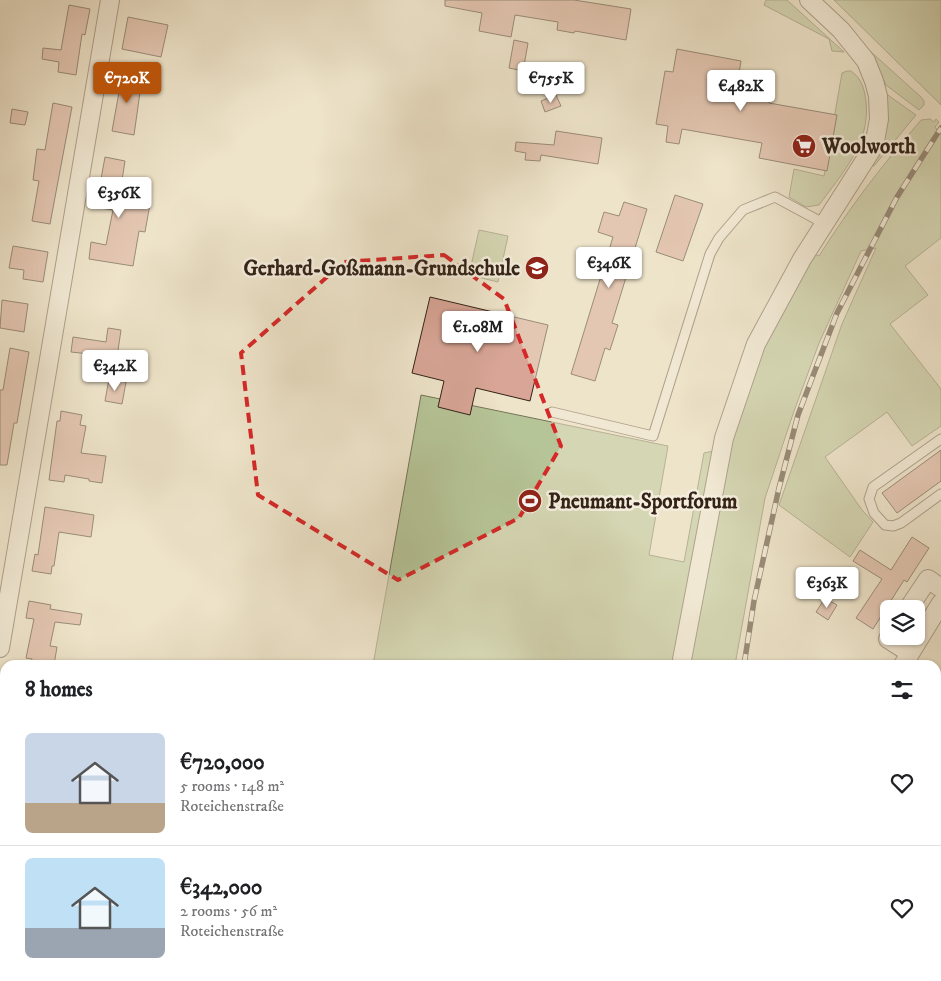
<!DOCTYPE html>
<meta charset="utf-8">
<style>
:root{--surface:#fff;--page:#f6f6f6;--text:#202124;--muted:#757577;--line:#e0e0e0;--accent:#b45309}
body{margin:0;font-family:"IM FELL DW Pica",serif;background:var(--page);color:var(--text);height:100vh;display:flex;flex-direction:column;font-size:19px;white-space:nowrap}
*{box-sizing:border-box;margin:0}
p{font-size:16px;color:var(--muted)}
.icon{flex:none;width:28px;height:28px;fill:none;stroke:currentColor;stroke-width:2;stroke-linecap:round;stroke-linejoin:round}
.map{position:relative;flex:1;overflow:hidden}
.side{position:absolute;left:0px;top:660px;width:941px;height:321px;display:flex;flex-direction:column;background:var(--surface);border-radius:15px 15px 0 0;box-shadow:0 1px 4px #0004}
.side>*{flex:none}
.controls{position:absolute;left:880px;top:600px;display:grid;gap:10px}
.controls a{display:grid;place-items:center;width:45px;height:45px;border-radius:8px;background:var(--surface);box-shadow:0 1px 4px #0004;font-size:25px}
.price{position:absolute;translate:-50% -42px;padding:0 11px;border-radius:5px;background:#fff;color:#222;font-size:16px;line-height:32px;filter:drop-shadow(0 1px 2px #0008)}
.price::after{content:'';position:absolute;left:50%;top:30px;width:15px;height:11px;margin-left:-8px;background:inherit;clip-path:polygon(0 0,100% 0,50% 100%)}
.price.current{background:var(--accent);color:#fff}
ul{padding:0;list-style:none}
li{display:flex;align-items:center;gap:15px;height:125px;padding:0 25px}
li+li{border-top:1px solid var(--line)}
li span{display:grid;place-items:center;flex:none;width:140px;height:100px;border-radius:8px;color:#555}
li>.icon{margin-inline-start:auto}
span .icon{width:60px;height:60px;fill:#fffc;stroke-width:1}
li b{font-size:21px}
h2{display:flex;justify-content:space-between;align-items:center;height:60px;padding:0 25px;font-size:21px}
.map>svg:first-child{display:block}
.green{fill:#b6c598;stroke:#747458}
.building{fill:#d8a596;stroke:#322217}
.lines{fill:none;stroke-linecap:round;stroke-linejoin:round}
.lane-casing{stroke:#615244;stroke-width:11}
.street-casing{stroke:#615244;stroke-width:20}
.lane{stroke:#f4eddd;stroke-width:9}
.street{stroke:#f4eddd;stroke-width:18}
.rail-casing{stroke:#322217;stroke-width:5.5}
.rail{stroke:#f4eddd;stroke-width:4;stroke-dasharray:11;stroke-linecap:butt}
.marked{fill:none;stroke:#d62828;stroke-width:4;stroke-dasharray:10 6;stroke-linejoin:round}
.labels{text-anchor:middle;stroke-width:5;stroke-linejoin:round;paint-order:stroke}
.poi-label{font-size:21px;font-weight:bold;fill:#322217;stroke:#f4eddd;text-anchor:start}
</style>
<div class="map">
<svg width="941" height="981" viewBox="0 0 941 981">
<rect width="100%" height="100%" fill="#eee4ca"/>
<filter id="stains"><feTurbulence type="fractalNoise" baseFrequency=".004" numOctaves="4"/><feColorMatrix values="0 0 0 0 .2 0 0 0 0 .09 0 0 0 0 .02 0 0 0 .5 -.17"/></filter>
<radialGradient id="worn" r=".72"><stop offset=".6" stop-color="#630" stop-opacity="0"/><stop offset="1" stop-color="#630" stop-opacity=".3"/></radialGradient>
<g class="green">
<polygon points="766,0 787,0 844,52 832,51 829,39 764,5"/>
<polygon points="834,0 941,0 941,105 940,104"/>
<polygon points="870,51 921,97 924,101 924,105 919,110 886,85"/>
<path d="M 847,71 L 851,71 C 862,79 864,88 866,101 C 871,142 842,174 819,205 L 806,207 L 789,197 L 794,169 L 824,176 L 842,73 Z"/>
<polygon points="885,93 916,115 874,166 871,166 876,157"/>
<path d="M 930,119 L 934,122 L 936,119 L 939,122 L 935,127 L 941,135 L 941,238 L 905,266 L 928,295 L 890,324 L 941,389 L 941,426 L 912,446 L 887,412 L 825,457 L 862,510 L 873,522 L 850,557 L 779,505 L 842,324 L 876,248 L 861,251 L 819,343 L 793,414 L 765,498 L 735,665 L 373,665 L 421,395 L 668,446 L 649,555 L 684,562 L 704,453 L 727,448 L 737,428 L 744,400 L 759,358 L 781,312 L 813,258 L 812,253 L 819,256 C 849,208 884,163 921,120 Z"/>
<polygon points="479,230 508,236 498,282 469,275"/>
<polygon points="568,976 683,976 682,981 566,981"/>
</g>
<g class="building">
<polygon points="445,0 574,0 631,9 626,40 575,31 574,33 557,30 558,22 515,15 511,37 479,31 482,13 445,6"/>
<polygon points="69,5 90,9 85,35 82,34 76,75 58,72 59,62 42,59 43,48 61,50"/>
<polygon points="128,17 168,25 161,57 122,49"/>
<polygon points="514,40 528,43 523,71 509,68"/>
<polygon points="677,49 741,61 737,85 771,91 769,103 837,115 827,171 759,158 762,143 682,129 679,144 666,142 668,126 656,124 665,71 673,72"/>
<polygon points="118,74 142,78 134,135 112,131 119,92 115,91"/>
<polygon points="556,95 561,106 545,112 541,101"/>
<polygon points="53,103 72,107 50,224 32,221 39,181 33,180 37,149 45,150"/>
<polygon points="12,109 28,112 25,125 10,123"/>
<polygon points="556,131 602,138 598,164 541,155 540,161 525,160 526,153 515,151 516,142 554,145"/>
<polygon points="105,157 125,161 119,199 150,204 145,232 139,231 133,266 89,259 91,242 106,245 113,210 100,208 105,180 101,179"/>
<polygon points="675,195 703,204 683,261 656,252"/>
<polygon points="624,202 647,209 612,323 618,325 610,350 605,348 595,381 571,374 613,237 598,232 604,212 619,216"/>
<polygon points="13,246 48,252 43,282 23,279 24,270 9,268"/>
<polygon points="430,297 548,325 530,401 476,388 470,415 438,407 444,381 412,373"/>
<polygon points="2,300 28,304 24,332 0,328"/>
<polygon points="108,328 121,330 117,357 71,352 73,337 106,342"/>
<polygon points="10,348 29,352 17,423 14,423 7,465 0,465 0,390 3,390"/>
<polygon points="109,379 126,382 122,404 105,401"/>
<polygon points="61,411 82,415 80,425 86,426 81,453 106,456 102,483 89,481 89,479 65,475 64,482 49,480 57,421 60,421"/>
<polygon points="941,450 941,481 897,513 882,493"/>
<polygon points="45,507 94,515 91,537 59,532 54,566 52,566 51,574 32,571 35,554 38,555"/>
<polygon points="912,537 929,548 907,582 904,580 873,629 856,618 882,579 853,561 860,550 891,570"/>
<polygon points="825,598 837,605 828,620 816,612"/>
<polygon points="29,601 51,605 50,609 82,614 80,625 55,622 50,646 57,647 54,665 31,665 32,659 26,658 34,619 26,618"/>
</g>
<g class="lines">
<g class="lane-casing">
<g id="lane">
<polyline points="552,412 653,436 710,254 719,238 743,210 775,197 825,224"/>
<polyline points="941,439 873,487 869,499 874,513 885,525 893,526 901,523 941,494"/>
</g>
</g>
<g class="street-casing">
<g id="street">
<polyline points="908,609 928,579 941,588"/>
<polyline points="890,636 888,639 910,653"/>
<polyline points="0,648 110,0"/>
<polyline points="681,665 724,438 756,344 802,259 874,146 879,119 878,96 874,81 866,61 841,30 809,0"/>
<polyline points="903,665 941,603"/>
<polyline points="936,741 941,743"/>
<polyline points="936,848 941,849"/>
<polyline points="551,981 553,976"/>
<polyline points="774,981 775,976"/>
</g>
</g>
<use href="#lane" class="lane"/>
<use href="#street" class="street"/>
<g class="rail-casing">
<g id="rail">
<polyline points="744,665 754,601 779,488 798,415 837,313 897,197 941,128"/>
<polyline points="690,981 691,976"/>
</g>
</g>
<use href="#rail" class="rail"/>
</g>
<path d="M0 0H941V981H0ZM 444,255 L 504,299 L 561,446 L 519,518 L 398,580 L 258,495 L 241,353 L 344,262 Z" fill="#eee4ca" fill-opacity=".55" fill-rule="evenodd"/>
<path class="marked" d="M 444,255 L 504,299 L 561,446 L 519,518 L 398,580 L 258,495 L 241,353 L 344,262 Z"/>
<defs>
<g id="supermarket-disc" transform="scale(1.25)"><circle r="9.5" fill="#8f2418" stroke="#f4eddd"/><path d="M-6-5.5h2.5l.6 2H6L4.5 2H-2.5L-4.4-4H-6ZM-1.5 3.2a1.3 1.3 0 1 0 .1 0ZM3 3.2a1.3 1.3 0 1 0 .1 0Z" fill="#fff"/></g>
<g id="school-disc" transform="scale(1.25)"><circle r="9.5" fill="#8f2418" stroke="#f4eddd"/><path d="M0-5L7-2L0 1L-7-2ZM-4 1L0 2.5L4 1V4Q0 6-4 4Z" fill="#fff"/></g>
<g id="stadium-disc" transform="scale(1.25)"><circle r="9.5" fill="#8f2418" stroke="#f4eddd"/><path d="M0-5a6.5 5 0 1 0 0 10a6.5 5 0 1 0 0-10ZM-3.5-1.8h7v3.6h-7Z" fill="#fff"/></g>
</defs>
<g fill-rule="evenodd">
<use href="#supermarket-disc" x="804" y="146"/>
<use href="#school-disc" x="537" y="268"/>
<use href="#stadium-disc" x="530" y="501"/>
</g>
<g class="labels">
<g class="poi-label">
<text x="822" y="153">Woolworth</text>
<text x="520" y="275" text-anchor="end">Gerhard-Goßmann-Grundschule</text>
<text x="548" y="508">Pneumant-Sportforum</text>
</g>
</g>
<rect width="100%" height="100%" filter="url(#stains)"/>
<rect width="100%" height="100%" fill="url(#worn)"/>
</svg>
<div class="controls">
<a><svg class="icon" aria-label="layers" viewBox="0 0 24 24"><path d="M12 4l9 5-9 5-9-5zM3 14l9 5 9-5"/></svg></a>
</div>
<b class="price current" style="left:127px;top:104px">€720K</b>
<b class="price" style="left:551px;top:104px">€755K</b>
<b class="price" style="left:741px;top:112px">€482K</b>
<b class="price" style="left:119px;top:219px">€356K</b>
<b class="price" style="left:609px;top:289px">€346K</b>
<b class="price" style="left:478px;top:353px">€1.08M</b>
<b class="price" style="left:115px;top:392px">€342K</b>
<b class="price" style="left:827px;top:609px">€363K</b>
<section class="side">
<h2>8 homes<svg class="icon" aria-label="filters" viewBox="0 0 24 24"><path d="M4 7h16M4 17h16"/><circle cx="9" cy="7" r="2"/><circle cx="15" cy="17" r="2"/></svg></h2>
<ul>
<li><span style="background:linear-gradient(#c9d6e8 70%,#b9a48a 0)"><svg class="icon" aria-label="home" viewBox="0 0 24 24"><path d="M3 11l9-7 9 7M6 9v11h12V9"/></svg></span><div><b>€720,000</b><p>5 rooms · 148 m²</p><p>Roteichenstraße</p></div><svg class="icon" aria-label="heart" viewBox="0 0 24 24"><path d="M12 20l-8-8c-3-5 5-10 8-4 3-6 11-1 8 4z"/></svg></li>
<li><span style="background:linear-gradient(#bfe0f5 70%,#9aa5b1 0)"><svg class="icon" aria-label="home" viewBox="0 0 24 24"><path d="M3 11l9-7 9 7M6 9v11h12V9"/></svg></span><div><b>€342,000</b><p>2 rooms · 56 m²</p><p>Roteichenstraße</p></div><svg class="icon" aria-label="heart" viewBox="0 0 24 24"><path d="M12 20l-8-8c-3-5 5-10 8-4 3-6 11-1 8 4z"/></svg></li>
</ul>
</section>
</div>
